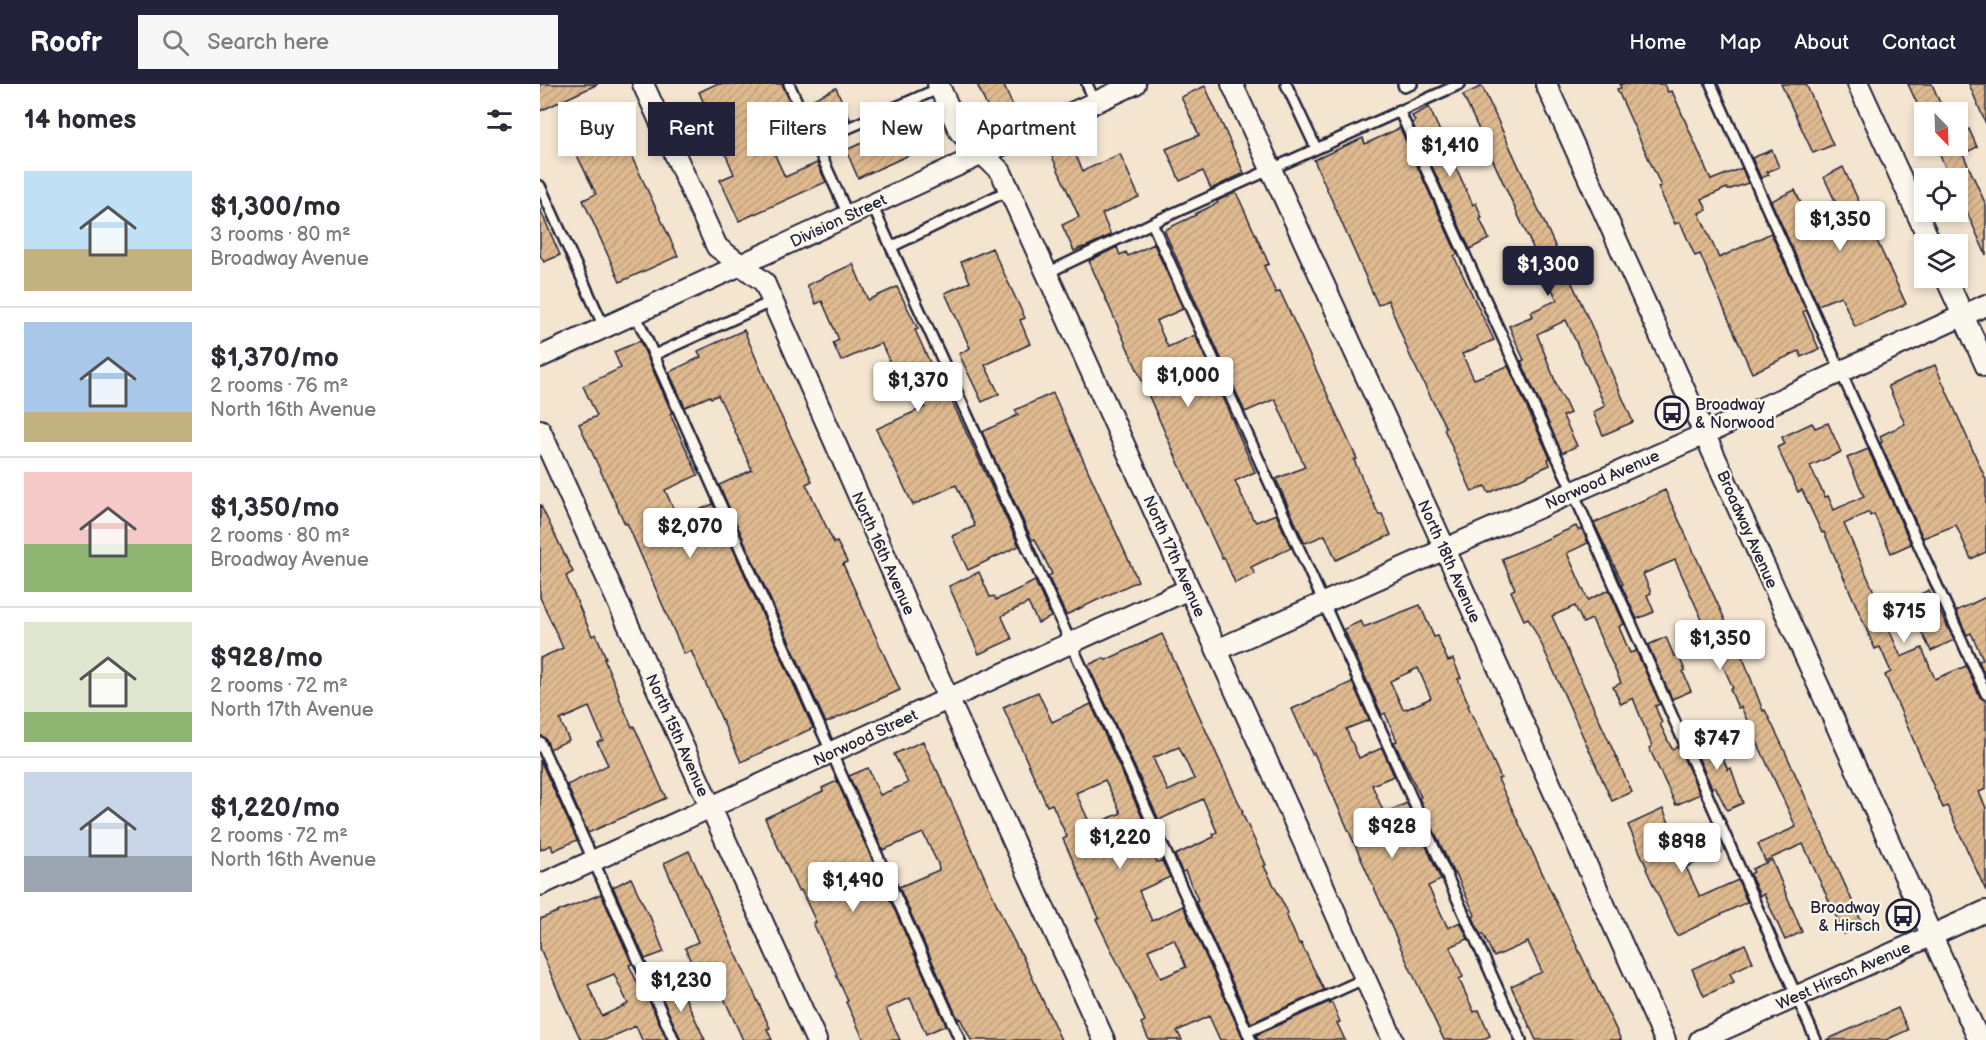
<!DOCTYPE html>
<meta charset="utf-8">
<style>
:root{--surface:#fff;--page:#f7f7f7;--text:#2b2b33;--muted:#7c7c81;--line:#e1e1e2;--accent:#22223b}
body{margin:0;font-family:"Balsamiq Sans",sans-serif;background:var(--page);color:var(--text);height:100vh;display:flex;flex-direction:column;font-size:22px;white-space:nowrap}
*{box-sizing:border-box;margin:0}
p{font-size:20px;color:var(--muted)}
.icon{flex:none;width:33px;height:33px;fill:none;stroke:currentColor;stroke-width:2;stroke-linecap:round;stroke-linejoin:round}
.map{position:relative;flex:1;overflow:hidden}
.sheet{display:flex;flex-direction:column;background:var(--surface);width:540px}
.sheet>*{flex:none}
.top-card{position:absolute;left:18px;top:18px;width:570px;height:54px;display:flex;gap:12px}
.needle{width:39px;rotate:157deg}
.controls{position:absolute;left:1374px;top:18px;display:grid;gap:12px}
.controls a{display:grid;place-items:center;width:54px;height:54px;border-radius:0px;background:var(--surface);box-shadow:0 3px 9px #0003;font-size:30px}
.price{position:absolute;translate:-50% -51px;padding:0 14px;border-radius:6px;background:#fff;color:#222;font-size:20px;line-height:39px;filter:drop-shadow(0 2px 3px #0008)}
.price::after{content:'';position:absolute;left:50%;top:36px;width:18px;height:14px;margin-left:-9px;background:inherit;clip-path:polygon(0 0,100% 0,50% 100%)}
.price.on{background:var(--accent);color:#fff}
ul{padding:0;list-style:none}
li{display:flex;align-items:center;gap:18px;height:150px;padding:0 24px}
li+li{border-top:2px solid var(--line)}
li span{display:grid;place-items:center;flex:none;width:168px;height:120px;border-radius:0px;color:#555}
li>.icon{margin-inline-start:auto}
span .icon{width:72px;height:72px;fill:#fffc;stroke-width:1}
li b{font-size:26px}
h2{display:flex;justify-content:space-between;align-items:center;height:72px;padding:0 24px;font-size:26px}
.chip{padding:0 21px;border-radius:0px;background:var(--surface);box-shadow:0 3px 9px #0003;font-size:21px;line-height:54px}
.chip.on{background:var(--accent);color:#fff}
header{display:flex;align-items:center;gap:36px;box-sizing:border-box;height:84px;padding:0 30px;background:var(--accent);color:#fff}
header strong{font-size:28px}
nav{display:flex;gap:33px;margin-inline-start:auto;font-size:21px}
.search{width:420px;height:54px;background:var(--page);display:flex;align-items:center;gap:15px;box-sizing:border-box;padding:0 21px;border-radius:0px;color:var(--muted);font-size:22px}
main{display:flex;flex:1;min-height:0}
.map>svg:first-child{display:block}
.building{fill:url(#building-hatch);stroke:#22223b;stroke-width:1.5;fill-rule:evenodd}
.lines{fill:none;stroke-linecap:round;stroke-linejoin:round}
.lane-casing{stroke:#22223b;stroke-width:14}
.street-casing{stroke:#22223b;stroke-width:24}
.lane{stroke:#fbf7ec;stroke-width:9}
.street{stroke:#fbf7ec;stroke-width:20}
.labels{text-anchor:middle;stroke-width:4.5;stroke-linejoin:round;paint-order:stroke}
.street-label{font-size:16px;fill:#22223b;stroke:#fbf7ec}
.poi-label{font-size:16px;fill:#22223b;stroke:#fbf7ec;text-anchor:start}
</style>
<header>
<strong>Roofr</strong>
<div class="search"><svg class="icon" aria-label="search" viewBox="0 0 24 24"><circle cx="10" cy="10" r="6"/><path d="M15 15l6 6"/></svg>Search here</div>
<nav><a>Home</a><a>Map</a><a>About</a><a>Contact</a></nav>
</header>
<main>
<section class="sheet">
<h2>14 homes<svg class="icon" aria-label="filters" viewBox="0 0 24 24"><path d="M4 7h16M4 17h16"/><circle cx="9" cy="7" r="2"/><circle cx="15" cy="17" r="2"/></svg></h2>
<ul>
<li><span style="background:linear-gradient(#bfe0f5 65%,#c2b280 0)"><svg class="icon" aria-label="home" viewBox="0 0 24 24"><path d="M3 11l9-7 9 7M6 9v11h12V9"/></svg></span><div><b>$1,300/mo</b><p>3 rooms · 80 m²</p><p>Broadway Avenue</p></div></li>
<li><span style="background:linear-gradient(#a9c7e8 75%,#c2b280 0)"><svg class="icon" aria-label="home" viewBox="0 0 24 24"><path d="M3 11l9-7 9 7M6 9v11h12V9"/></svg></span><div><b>$1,370/mo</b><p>2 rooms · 76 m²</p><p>North 16th Avenue</p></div></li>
<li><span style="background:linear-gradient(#f6c9c9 60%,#8fb573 0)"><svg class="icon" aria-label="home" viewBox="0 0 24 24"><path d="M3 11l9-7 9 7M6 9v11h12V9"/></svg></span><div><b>$1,350/mo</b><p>2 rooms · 80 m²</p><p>Broadway Avenue</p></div></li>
<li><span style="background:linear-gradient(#dfe7d0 75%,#8fb573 0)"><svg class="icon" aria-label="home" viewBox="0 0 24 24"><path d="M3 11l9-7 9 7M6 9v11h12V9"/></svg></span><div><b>$928/mo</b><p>2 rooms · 72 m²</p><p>North 17th Avenue</p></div></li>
<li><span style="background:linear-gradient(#c9d6e8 70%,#9aa5b1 0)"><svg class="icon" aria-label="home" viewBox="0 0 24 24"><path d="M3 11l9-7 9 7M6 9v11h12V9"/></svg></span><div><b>$1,220/mo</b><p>2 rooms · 72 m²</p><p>North 16th Avenue</p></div></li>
</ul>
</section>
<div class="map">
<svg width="1446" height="956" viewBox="0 0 1446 956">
<defs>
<pattern id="building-hatch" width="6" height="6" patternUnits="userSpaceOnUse" patternTransform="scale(1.5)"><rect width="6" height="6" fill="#dfba90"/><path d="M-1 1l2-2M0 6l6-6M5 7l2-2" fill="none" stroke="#bfa07d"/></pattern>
</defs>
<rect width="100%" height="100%" fill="#f3e5d0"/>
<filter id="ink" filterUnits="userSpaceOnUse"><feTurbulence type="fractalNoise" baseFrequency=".0167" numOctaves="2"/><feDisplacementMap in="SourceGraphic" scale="12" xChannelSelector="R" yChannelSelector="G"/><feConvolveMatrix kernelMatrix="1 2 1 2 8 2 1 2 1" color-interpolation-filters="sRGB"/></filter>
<g filter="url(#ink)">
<g class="building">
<polygon points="0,0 58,0 0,27"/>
<polygon points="176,0 242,0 267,56 235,71 245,93 277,79 286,98 199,137 180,96 194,90 159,8"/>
<polygon points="437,0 463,0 474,24 452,34"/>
<polygon points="1080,0 1125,0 1128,8 1132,7 1171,96 1202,84 1208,99 1188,106 1187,104 1162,115 1167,126 1159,129 1179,174 1231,149 1266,226 1263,228 1279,265 1261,273 1259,267 1212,289 1160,170 1155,172 1140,138 1135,140 1118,103 1121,102 1077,5 1081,4"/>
<polygon points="1241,0 1266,0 1293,61 1273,69"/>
<polygon points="1368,0 1392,0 1400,19 1381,28"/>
<polygon points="1429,0 1446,0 1446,40"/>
<polygon points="665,2 704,89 671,105 663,87 640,97 626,65 659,51 641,13"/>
<polygon points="942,2 1048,234 1093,338 1063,351 1053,328 1065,322 1026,236 997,250 1021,312 1022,312 1030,329 1023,332 1037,362 1022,369 981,277 984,276 969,242 993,232 991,228 1017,216 923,11"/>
<polygon points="296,4 310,35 279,49 265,19"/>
<polygon points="889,23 906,61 908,60 916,78 914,79 933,121 936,119 942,134 940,135 949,155 930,165 872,39 875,37 872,32"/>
<polygon points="384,32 396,59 318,94 306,66"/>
<polygon points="72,33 100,90 138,172 80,198 43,116 56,110 28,53"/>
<polygon points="860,44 917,170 914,172 919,183 954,256 922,270 934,295 968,282 1010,374 1008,375 1010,381 949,409 945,402 932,408 904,345 906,344 870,272 848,216 838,221 774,76 823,54 825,60"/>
<polygon points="1429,45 1437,63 1423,70 1446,121 1446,171 1418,108 1418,94 1410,94 1396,62 1418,62 1418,50"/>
<polygon points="530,59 543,87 580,70 599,113 562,130 571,151 543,164 543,163 534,167 522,141 539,133 510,68"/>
<polygon points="1232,66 1239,83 1227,88 1229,91 1221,94 1212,74"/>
<polygon points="1303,83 1366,220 1315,243 1301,212 1278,221 1231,117 1255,106 1265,128 1295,117 1284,93"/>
<polygon points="696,108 729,180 724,182 736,209 740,207 817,375 814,376 828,408 839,431 842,430 851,451 796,476 785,451 766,459 764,458 736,395 765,383 756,363 735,315 705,328 624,146 656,131 655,130 678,119 677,117"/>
<polygon points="0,125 20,171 4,178 0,171"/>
<polygon points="614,160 643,225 616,237 628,263 655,251 715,388 695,397 713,435 714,435 716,438 736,430 751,464 711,483 715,490 695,499 684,473 682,474 654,414 549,177 577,163 580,171 586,168 588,172"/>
<polygon points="452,164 485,234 480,236 490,260 445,281 459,310 442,318 419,270 430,264 405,209 430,198 421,178"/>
<polygon points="313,180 328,216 357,203 378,245 375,246 392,283 395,281 479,462 428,486 412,452 435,442 416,401 373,421 336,345 385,323 371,292 359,297 341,259 301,277 293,259 299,256 282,217 276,220 267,201"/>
<polygon points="204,246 234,317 272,397 266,400 294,459 297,458 307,478 303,480 360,606 286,639 179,401 212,386 189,334 178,311 171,314 170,312 145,323 129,288 161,273 158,267"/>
<polygon points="100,257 132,329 130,330 158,391 125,406 138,435 173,420 273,644 201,678 151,567 144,570 87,439 85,440 39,340 57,332 43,302 81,284 74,268"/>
<polygon points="1395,281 1446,396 1446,468 1431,475 1416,441 1383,454 1340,359 1342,358 1340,352 1365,340 1348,302"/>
<polygon points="513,309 598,497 526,531 508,492 512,490 495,455 492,456 442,348 478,331 475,326"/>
<polygon points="1272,339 1275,344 1288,339 1301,368 1270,382 1285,413 1288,412 1294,426 1324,412 1307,374 1328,365 1371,460 1351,469 1334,430 1330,432 1329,428 1304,440 1343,528 1348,525 1354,538 1347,541 1361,573 1382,564 1395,595 1426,582 1440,613 1446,617 1446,705 1439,708 1446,724 1446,807 1407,722 1403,724 1345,591 1351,588 1340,563 1335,565 1284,448 1282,449 1262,406 1258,408 1237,363 1245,360 1242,353"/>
<polygon points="1125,406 1205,579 1223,627 1225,626 1243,663 1323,841 1304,850 1263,760 1225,777 1218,760 1256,743 1201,623 1198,624 1190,605 1193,604 1135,476 1103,490 1111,509 1107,511 1114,528 1097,535 1081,501 1083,500 1054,439"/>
<polygon points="0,420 33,488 26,492 52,552 56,550 66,574 64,575 79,610 78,611 92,643 94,642 126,714 48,749 27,701 68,681 57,658 63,656 49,623 20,636 29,656 10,665 6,655 0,651 0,574 23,564 0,513"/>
<polygon points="1036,442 1038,446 1042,445 1048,459 1027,469 1048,516 1069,506 1084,540 1079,543 1090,569 1096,567 1120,620 1115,622 1122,639 1120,640 1132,665 1138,662 1160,710 1136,721 1109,664 1112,662 1093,614 1081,620 1073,603 1081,599 1052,535 1043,539 1035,522 1012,532 1092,708 1072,717 1001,559 988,534 984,536 971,507 975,505 962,475"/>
<polygon points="439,488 450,513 454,512 456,516 495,497 511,533 498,539 488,519 463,531 462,533 472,555 439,570 409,502"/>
<polygon points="1389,506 1414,556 1391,567 1376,537 1384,533 1374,513"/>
<polygon points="1446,513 1446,594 1439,577 1443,575 1431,549 1427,551 1416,527"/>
<path d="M 880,521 L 894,553 L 897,552 L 908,577 L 913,575 L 921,594 L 918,595 L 929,621 L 928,622 L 961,694 L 958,695 L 1081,956 L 996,956 L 971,902 L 1002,888 L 988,858 L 954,873 L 943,850 L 940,850 L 933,833 L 935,831 L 921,801 L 916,789 L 914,790 L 879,714 L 881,713 L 854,658 L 857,657 L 845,629 L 842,631 L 804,545 L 821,537 L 824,543 ZM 878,584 L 891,614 L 867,625 L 866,624 L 863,625 L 850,597 Z"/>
<path d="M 622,550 L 703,728 L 702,729 L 726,781 L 724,782 L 748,829 L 746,830 L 759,860 L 761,859 L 784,906 L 711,939 L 655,817 L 658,816 L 645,787 L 642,788 L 635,771 L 674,753 L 673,750 L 677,748 L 663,715 L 619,736 L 548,581 L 564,574 L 566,576 ZM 639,663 L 654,695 L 628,707 L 613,674 Z"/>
<polygon points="1126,553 1134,572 1138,571 1145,586 1143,588 1151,607 1132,615 1108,561"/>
<polygon points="812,598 829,636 806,645 819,674 842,664 854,692 832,701 844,729 867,719 901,796 888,802 908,844 920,838 928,855 910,863 923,893 919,895 934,928 939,926 950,952 942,956 904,956 868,880 774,669 772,670 752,625"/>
<path d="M 498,608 L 512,638 L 551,620 L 606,742 L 602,744 L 617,778 L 622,777 L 630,793 L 599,807 L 612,837 L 643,822 L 704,956 L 680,956 L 669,932 L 637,947 L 642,956 L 609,956 L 601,939 L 605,937 L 593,910 L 556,835 L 559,834 L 523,755 L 527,753 L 512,720 L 507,722 L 463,623 ZM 565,696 L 581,729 L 551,742 L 536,709 ZM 634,855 L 646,883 L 621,894 L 608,866 Z"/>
<polygon points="1171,648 1188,686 1191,684 1203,719 1187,726 1175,702 1172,704 1151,657"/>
<polygon points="383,657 396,686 397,686 465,839 480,869 481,869 521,956 431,956 420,934 418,935 359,803 399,786 398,780 383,749 343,766 309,692 328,684 340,711 368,699 354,670"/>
<polygon points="0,676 37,756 13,767 11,761 0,766"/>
<polygon points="297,697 406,941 386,950 370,914 346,925 360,956 324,956 306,918 308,917 296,891 297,890 273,839 276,838 261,806 258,807 225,734 283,707 282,704"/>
<polygon points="1123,725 1140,764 1174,749 1182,768 1146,783 1160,813 1198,796 1207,818 1137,852 1106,785 1107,784 1088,741"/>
<polygon points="149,767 230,944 227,945 232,956 203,956 168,879 154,885 145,864 158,858 124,779"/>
<polygon points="1232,776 1262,848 1245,856 1224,810 1220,812 1210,790 1214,788 1212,785"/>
<polygon points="91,794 108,830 109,830 124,868 105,875 73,803"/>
<path d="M 61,810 L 92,880 L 89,881 L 104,913 L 107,912 L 127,956 L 102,956 L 96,942 L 65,956 L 41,956 L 21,914 L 0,864 L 0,835 ZM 74,890 L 88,920 L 62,932 L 48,901 Z"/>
<polygon points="1205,860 1213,878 1190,889 1194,898 1164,912 1152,885"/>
<polygon points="139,898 145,913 165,956 141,956 119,907"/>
<polygon points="789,918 790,920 792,919 800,938 797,939 805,956 718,956 716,951"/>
<polygon points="1358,924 1368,946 1346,956 1286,956"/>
</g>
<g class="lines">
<g class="lane-casing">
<g id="lane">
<polyline points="249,0 308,131"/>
<polyline points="547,0 555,18"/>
<polyline points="746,0 776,64"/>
<polyline points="863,0 864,3 872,0"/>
<polyline points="1171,0 1446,610"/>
<polyline points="859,26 1033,408 1276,956"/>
<polyline points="276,58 400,4"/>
<polyline points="0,102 64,243"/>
<polyline points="332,121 711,956"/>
<polyline points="612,139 981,956"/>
<polyline points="351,163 469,106"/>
<polyline points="507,189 612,139 920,0"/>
<polyline points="95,229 420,956"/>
<polyline points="114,271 233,217"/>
<polyline points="0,658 134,956"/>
<polyline points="707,948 826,894"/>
</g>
</g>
<g class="street-casing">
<g id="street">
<polyline points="103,0 177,163 224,198 408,614 564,956"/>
<polyline points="398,0 420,48 461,88 853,956"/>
<polyline points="692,0 896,445 1125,956"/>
<polyline points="1006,0 1439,956"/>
<polyline points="1318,0 1391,160"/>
<polyline points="1406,194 1446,282"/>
<polyline points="0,273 595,0"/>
<polyline points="0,346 276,956"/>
<polyline points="677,566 1165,350 1446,221"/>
<polyline points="0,801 649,505"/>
<polyline points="1160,956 1446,827"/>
</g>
</g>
<use href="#lane" class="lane"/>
<use href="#street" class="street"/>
</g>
</g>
<defs>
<g id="bus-ring" transform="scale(1.725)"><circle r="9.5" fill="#fbf7ec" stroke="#22223b" stroke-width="1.5"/><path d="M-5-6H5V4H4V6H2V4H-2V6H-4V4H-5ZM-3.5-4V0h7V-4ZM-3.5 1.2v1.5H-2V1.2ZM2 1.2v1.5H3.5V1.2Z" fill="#22223b"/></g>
</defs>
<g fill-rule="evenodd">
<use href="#bus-ring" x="1132" y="329"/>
<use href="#bus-ring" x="1363" y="832"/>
</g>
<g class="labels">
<g class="street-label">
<text transform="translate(298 136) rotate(-25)" y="6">Division Street</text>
<text transform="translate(1062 395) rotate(-24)" y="6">Norwood Avenue</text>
<text transform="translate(1208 445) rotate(66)" y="6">Broadway Avenue</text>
<text transform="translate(344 469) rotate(66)" y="6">North 16th Avenue</text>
<text transform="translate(635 472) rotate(66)" y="6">North 17th Avenue</text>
<text transform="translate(910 477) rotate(66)" y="6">North 18th Avenue</text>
<text transform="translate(138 651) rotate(66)" y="6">North 15th Avenue</text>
<text transform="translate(325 653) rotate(-25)" y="6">Norwood Street</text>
<text transform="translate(1303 891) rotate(-24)" y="6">West Hirsch Avenue</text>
</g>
<g class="poi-label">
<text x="1155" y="326">Broadway<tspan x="1155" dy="18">&amp; Norwood</tspan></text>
<text x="1340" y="829" text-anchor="end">Broadway<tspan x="1340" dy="18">&amp; Hirsch</tspan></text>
</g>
</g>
</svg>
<div class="controls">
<a><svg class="needle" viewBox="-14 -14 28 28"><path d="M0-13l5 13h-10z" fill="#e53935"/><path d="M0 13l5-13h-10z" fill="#7c7c81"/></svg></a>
<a><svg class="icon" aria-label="locate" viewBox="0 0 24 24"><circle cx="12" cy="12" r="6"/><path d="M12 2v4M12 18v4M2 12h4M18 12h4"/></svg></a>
<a><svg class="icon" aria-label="layers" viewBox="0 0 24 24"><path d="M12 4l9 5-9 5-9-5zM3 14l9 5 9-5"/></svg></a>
</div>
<b class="price" style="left:910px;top:94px">$1,410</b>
<b class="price" style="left:1300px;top:168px">$1,350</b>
<b class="price on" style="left:1008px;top:213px">$1,300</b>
<b class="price" style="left:648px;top:324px">$1,000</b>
<b class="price" style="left:378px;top:329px">$1,370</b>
<b class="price" style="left:150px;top:475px">$2,070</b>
<b class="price" style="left:1364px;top:560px">$715</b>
<b class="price" style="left:1180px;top:587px">$1,350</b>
<b class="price" style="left:1177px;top:687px">$747</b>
<b class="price" style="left:852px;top:775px">$928</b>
<b class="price" style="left:580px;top:786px">$1,220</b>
<b class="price" style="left:1142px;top:790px">$898</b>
<b class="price" style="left:313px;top:829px">$1,490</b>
<b class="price" style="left:141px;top:929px">$1,230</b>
<div class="top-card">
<a class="chip">Buy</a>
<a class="chip on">Rent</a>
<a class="chip">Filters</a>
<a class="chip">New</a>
<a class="chip">Apartment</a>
</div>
</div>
</main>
